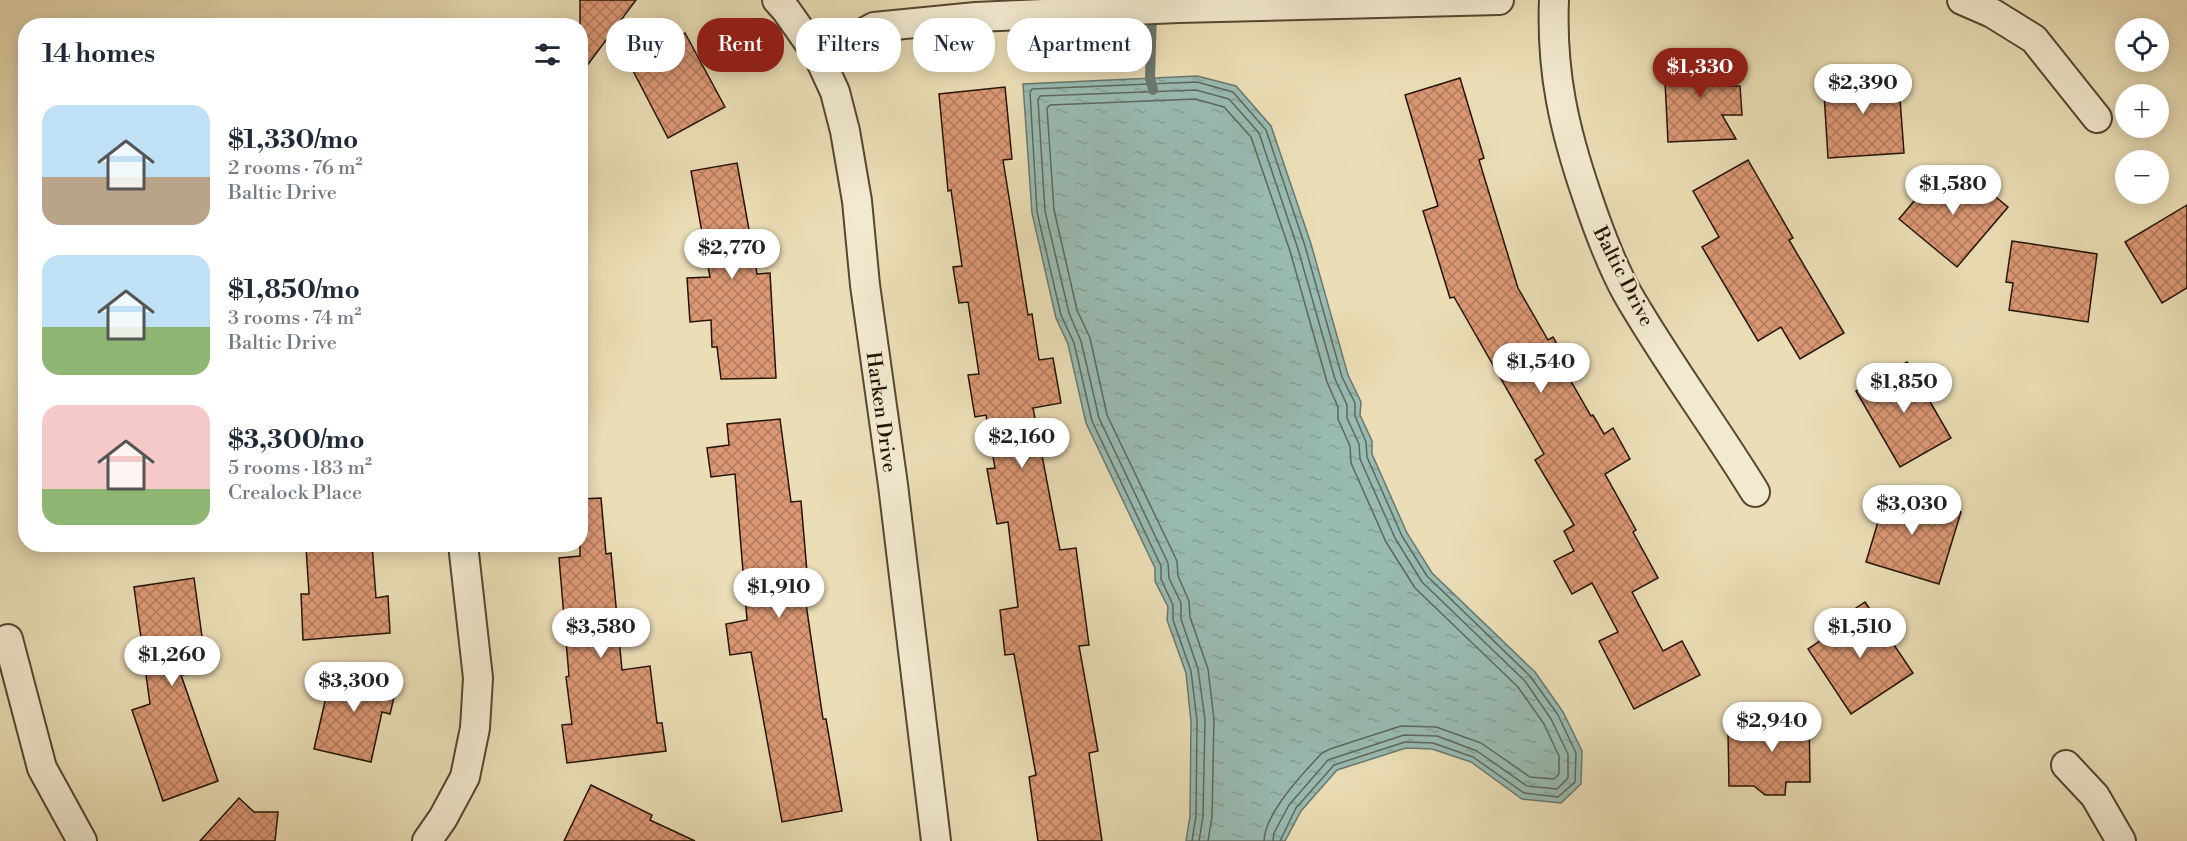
<!DOCTYPE html>
<meta charset="utf-8">
<style>
:root{--surface:#fff;--page:#f6f6f7;--text:#1f2937;--muted:#747a83;--accent:#8f2418}
body{margin:0;font-family:"Libre Bodoni",serif;background:var(--page);color:var(--text);height:100vh;display:flex;flex-direction:column;font-size:22px;white-space:nowrap}
*{box-sizing:border-box;margin:0}
p{font-size:20px;color:var(--muted)}
.icon{flex:none;width:33px;height:33px;fill:none;stroke:currentColor;stroke-width:2;stroke-linecap:round;stroke-linejoin:round}
.map{position:relative;flex:1;overflow:hidden}
.side{position:absolute;left:18px;top:18px;width:570px;height:534px;display:flex;flex-direction:column;background:var(--surface);border-radius:24px;box-shadow:0 3px 15px #0003}
.side>*{flex:none}
.top-card{position:absolute;left:606px;top:18px;width:570px;height:54px;display:flex;gap:12px}
.buttons{position:absolute;left:2115px;top:18px;display:grid;gap:12px}
.buttons a{display:grid;place-items:center;width:54px;height:54px;border-radius:50%;background:var(--surface);box-shadow:0 3px 15px #0003;font-size:30px}
.price{position:absolute;translate:-50% -51px;padding:0 14px;border-radius:21px;background:#fff;color:#222;font-size:20px;line-height:39px;filter:drop-shadow(0 2px 3px #0008)}
.price::after{content:'';position:absolute;left:50%;top:36px;width:18px;height:14px;margin-left:-9px;background:inherit;clip-path:polygon(0 0,100% 0,50% 100%)}
.price.on{background:var(--accent);color:#fff}
ul{padding:0;list-style:none}
li{display:flex;align-items:center;gap:18px;height:150px;padding:0 24px}
li span{display:grid;place-items:center;flex:none;width:168px;height:120px;border-radius:18px;color:#555}
li>.icon{margin-inline-start:auto}
span .icon{width:72px;height:72px;fill:#fffc;stroke-width:1}
li b{font-size:26px}
h2{display:flex;justify-content:space-between;align-items:center;height:72px;padding:0 24px;font-size:26px}
.pill{padding:0 21px;border-radius:24px;background:var(--surface);box-shadow:0 3px 15px #0003;font-size:21px;line-height:54px}
.pill.on{background:var(--accent);color:#fff}
.map>svg:first-child{display:block}
.water{fill:url(#water-ripples);stroke:#6a786d;stroke-width:1.5}
.lines{fill:none;stroke-linecap:round;stroke-linejoin:round}
.shore{stroke:#5e675c;stroke-width:1.5}
.stream{stroke:#6a786d;stroke-width:10}
.building{fill:url(#building-cross-hatch);stroke:#241306;stroke-width:1.5}
.minor-casing{stroke:#564632;stroke-width:32}
.minor{stroke:#f2ead0;stroke-width:28}
.labels{text-anchor:middle;stroke-width:5;stroke-linejoin:round;paint-order:stroke}
.street-label{font-size:20px;fill:#241306;stroke:#f2ead0}
</style>
<div class="map">
<svg width="2187" height="841" viewBox="0 0 2187 841">
<defs>
<pattern id="water-ripples" width="26" height="14" patternUnits="userSpaceOnUse" patternTransform="scale(1.5)"><rect width="26" height="14" fill="#99bbb2"/><path d="M2 4q2-2 4 0t4 0M15 11q2-2 4 0t4 0" fill="none" stroke="#84a098"/></pattern>
<pattern id="building-cross-hatch" width="8" height="8" patternUnits="userSpaceOnUse" patternTransform="scale(1.5)"><rect width="8" height="8" fill="#dc9874"/><path d="M0 0l8 8M0 8l8-8" fill="none" stroke="#b27b5d"/></pattern>
</defs>
<rect width="100%" height="100%" fill="#ebdeb6"/>
<filter id="stains"><feTurbulence type="fractalNoise" baseFrequency=".00333" numOctaves="4"/><feColorMatrix values="0 0 0 0 .2 0 0 0 0 .09 0 0 0 0 .02 0 0 0 .5 -.17"/></filter>
<radialGradient id="worn" r=".72"><stop offset=".6" stop-color="#630" stop-opacity="0"/><stop offset="1" stop-color="#630" stop-opacity=".3"/></radialGradient>
<polygon class="water" points="1197,76 1236,86 1271,126 1311,244 1348,375 1361,402 1360,415 1372,441 1372,454 1407,533 1432,573 1535,672 1563,712 1582,751 1581,784 1561,803 1522,799 1471,762 1432,749 1406,748 1337,770 1301,811 1285,841 1186,841 1190,816 1191,722 1186,673 1167,620 1168,607 1155,581 1155,568 1086,423 1068,344 1056,318 1032,213 1023,84"/>
<g class="lines">
<g class="shore">
<polyline points="1192,841 1196,816 1197,721 1191,671 1173,620 1173,605 1161,579 1161,566 1092,421 1074,343 1061,315 1037,212 1030,92 1032,89 1197,82 1233,92 1266,130 1305,246 1342,377 1355,403 1355,416 1366,442 1367,457 1402,536 1427,576 1530,676 1558,715 1576,753 1575,782 1558,797 1524,793 1473,757 1433,743 1405,742 1334,765 1296,808 1280,841"/>
<polyline points="1199,841 1203,816 1205,720 1198,669 1181,619 1181,603 1169,578 1168,563 1099,418 1081,341 1069,313 1045,211 1038,100 1040,96 1196,90 1229,99 1259,133 1298,249 1335,379 1347,405 1347,418 1359,444 1360,459 1395,538 1422,582 1525,681 1551,719 1568,754 1568,778 1557,789 1527,786 1477,751 1437,736 1404,735 1328,760 1289,805 1274,833 1273,841"/>
<path d="M 1208,841 L 1212,817 L 1214,719 L 1208,669 L 1190,617 L 1189,601 L 1178,576 L 1177,561 L 1107,415 L 1090,338 L 1077,310 L 1054,210 L 1047,108 L 1050,105 L 1195,99 L 1224,107 L 1251,137 L 1290,251 L 1327,382 L 1338,407 L 1338,419 L 1350,446 L 1351,463 L 1386,542 L 1415,588 L 1518,687 L 1544,724 L 1559,756 L 1559,774 L 1554,779 L 1530,777 L 1481,743 L 1436,727 L 1401,726 L 1330,749 L 1322,753 C 1303,773 1265,813 1264,841"/>
</g>
<polyline class="stream" points="1152,10 1150,78 1153,90"/>
</g>
<g class="building">
<polygon points="580,0 636,0 580,75"/>
<polygon points="685,33 725,107 668,138 629,63"/>
<polygon points="1729,57 1730,86 1740,86 1742,115 1722,115 1736,139 1668,142 1664,60"/>
<polygon points="1898,72 1904,153 1828,158 1823,77"/>
<polygon points="1460,78 1484,158 1479,160 1518,288 1548,340 1553,337 1570,366 1564,369 1591,416 1593,415 1604,434 1613,428 1630,459 1605,474 1636,530 1633,532 1658,578 1632,592 1663,651 1682,641 1700,675 1634,709 1599,641 1618,632 1592,583 1572,594 1554,561 1574,551 1564,531 1574,525 1535,460 1544,454 1454,297 1450,298 1423,211 1438,206 1405,95"/>
<polygon points="1005,87 1012,159 1003,160 1028,315 1032,314 1039,360 1053,358 1061,403 1033,408 1060,550 1076,548 1089,645 1079,646 1098,751 1089,753 1102,841 1038,841 1029,777 1036,775 1014,654 1005,655 1000,610 1018,607 1008,522 997,524 987,469 995,468 986,415 975,417 968,375 979,374 968,302 959,303 953,267 962,266 951,190 948,191 939,94"/>
<polygon points="1748,160 1793,238 1789,240 1844,333 1800,359 1781,327 1758,341 1702,247 1719,237 1693,191"/>
<polygon points="737,163 757,274 770,273 776,378 721,379 717,347 712,347 711,320 690,322 687,278 710,277 691,171"/>
<polygon points="1942,168 1966,188 1974,179 2008,207 1957,267 1899,219"/>
<polygon points="2187,205 2187,288 2162,303 2125,242"/>
<polygon points="2012,241 2097,254 2088,322 2009,310 2013,283 2006,282"/>
<polygon points="1907,362 1951,438 1900,467 1856,391"/>
<polygon points="780,419 791,502 801,501 809,596 805,597 823,719 826,719 842,811 782,822 751,652 730,655 726,624 747,620 735,474 711,477 707,448 729,445 727,424"/>
<polygon points="1882,488 1961,512 1939,584 1866,562 1878,522 1872,520"/>
<polygon points="601,498 606,554 611,553 622,670 650,666 657,723 662,723 666,751 567,763 562,725 572,724 566,677 569,676 559,558 580,556 580,499"/>
<polygon points="347,544 372,544 376,598 388,596 390,633 303,640 301,594 309,594 306,547"/>
<polygon points="194,578 206,666 187,669 188,674 181,675 218,781 163,801 132,710 150,704 134,587"/>
<polygon points="1865,602 1913,673 1851,714 1808,649 1839,628 1835,622"/>
<polygon points="333,667 398,681 390,714 382,712 371,762 314,749"/>
<polygon points="1776,708 1809,708 1810,782 1786,782 1785,795 1765,795 1754,786 1729,786 1728,732 1743,732 1742,724 1776,724"/>
<polygon points="591,785 652,815 650,820 695,841 564,841"/>
<polygon points="239,798 254,812 278,812 275,841 200,841"/>
</g>
<g class="lines">
<g class="minor-casing">
<g id="minor">
<polyline points="777,0 786,10 819,57 835,92 845,131 857,201 865,285 893,485 936,841"/>
<path d="M 1554,0 C 1551,71 1564,129 1587,196 C 1598,229 1610,262 1627,293 C 1666,361 1714,425 1755,492"/>
<polyline points="1962,0 1992,13 2034,39 2097,118"/>
<polyline points="819,57 874,27 976,17 1178,8 1499,0"/>
<polyline points="8,639 42,768 82,841"/>
<polyline points="2066,765 2095,796 2121,841"/>
<polyline points="427,841 443,818 465,777 475,728 478,678 463,544"/>
</g>
</g>
<use href="#minor" class="minor"/>
</g>
<g class="labels">
<g class="street-label">
<text transform="translate(1624 276) rotate(63)" y="7">Baltic Drive</text>
<text transform="translate(882 412) rotate(82)" y="7">Harken Drive</text>
</g>
</g>
<rect width="100%" height="100%" filter="url(#stains)"/>
<rect width="100%" height="100%" fill="url(#worn)"/>
</svg>
<div class="buttons">
<a><svg class="icon" aria-label="locate" viewBox="0 0 24 24"><circle cx="12" cy="12" r="6"/><path d="M12 2v4M12 18v4M2 12h4M18 12h4"/></svg></a>
<a>+</a>
<a>−</a>
</div>
<b class="price on" style="left:1700px;top:99px">$1,330</b>
<b class="price" style="left:1863px;top:115px">$2,390</b>
<b class="price" style="left:1953px;top:216px">$1,580</b>
<b class="price" style="left:732px;top:280px">$2,770</b>
<b class="price" style="left:1541px;top:394px">$1,540</b>
<b class="price" style="left:1904px;top:414px">$1,850</b>
<b class="price" style="left:1022px;top:469px">$2,160</b>
<b class="price" style="left:1912px;top:536px">$3,030</b>
<b class="price" style="left:779px;top:619px">$1,910</b>
<b class="price" style="left:601px;top:659px">$3,580</b>
<b class="price" style="left:1860px;top:659px">$1,510</b>
<b class="price" style="left:172px;top:687px">$1,260</b>
<b class="price" style="left:354px;top:713px">$3,300</b>
<b class="price" style="left:1772px;top:753px">$2,940</b>
<div class="top-card">
<a class="pill">Buy</a>
<a class="pill on">Rent</a>
<a class="pill">Filters</a>
<a class="pill">New</a>
<a class="pill">Apartment</a>
</div>
<section class="side">
<h2>14 homes<svg class="icon" aria-label="filters" viewBox="0 0 24 24"><path d="M4 7h16M4 17h16"/><circle cx="9" cy="7" r="2"/><circle cx="15" cy="17" r="2"/></svg></h2>
<ul>
<li><span style="background:linear-gradient(#bfe0f5 60%,#b9a48a 0)"><svg class="icon" aria-label="home" viewBox="0 0 24 24"><path d="M3 11l9-7 9 7M6 9v11h12V9"/></svg></span><div><b>$1,330/mo</b><p>2 rooms · 76 m²</p><p>Baltic Drive</p></div></li>
<li><span style="background:linear-gradient(#bfe0f5 60%,#8fb573 0)"><svg class="icon" aria-label="home" viewBox="0 0 24 24"><path d="M3 11l9-7 9 7M6 9v11h12V9"/></svg></span><div><b>$1,850/mo</b><p>3 rooms · 74 m²</p><p>Baltic Drive</p></div></li>
<li><span style="background:linear-gradient(#f6c9c9 70%,#8fb573 0)"><svg class="icon" aria-label="home" viewBox="0 0 24 24"><path d="M3 11l9-7 9 7M6 9v11h12V9"/></svg></span><div><b>$3,300/mo</b><p>5 rooms · 183 m²</p><p>Crealock Place</p></div></li>
</ul>
</section>
</div>
